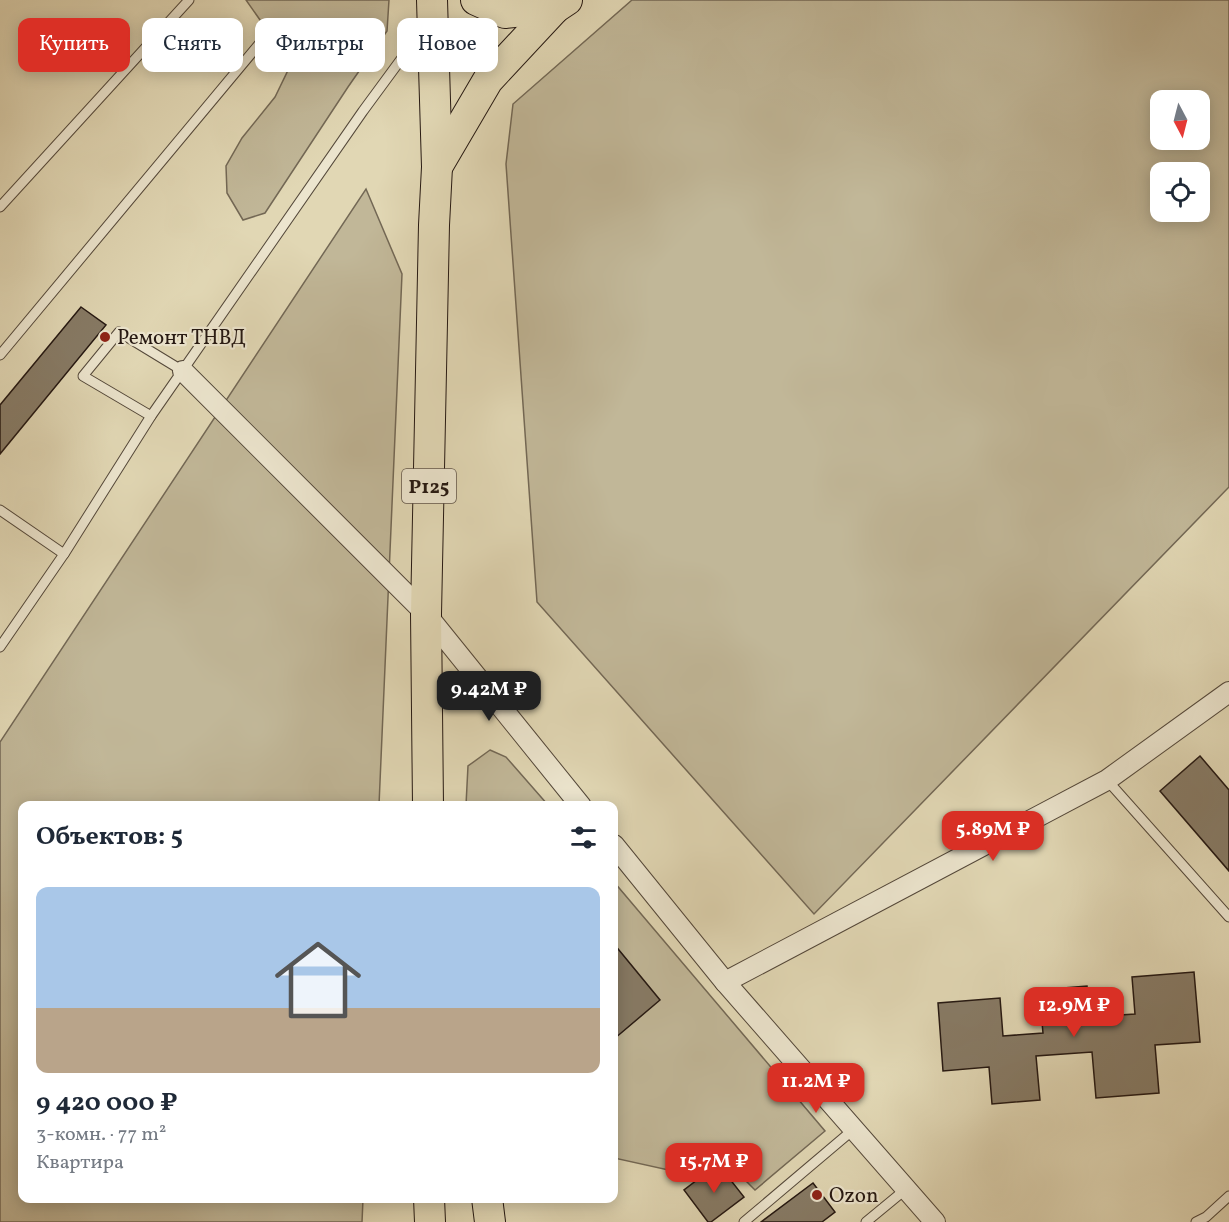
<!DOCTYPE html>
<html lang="ru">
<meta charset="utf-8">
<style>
:root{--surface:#fff;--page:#f6f6f7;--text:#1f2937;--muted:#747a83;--accent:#d93025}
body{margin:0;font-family:Vollkorn,serif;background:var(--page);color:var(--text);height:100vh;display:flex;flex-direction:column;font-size:22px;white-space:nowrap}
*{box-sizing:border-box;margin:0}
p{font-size:20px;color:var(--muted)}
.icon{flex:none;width:33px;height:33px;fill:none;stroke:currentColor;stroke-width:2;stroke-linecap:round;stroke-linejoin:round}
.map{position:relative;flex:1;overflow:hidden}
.panel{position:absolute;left:18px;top:801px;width:600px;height:402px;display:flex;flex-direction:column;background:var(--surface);border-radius:12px;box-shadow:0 3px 15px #0003}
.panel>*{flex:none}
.hud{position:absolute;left:18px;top:18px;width:600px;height:54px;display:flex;gap:12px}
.needle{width:39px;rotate:173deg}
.tools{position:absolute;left:1150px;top:90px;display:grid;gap:12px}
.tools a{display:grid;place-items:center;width:60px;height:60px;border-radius:12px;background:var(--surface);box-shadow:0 3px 15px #0003;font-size:30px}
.price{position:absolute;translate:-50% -51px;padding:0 14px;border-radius:12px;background:var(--accent);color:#fff;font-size:20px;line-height:39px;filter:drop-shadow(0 2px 3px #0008)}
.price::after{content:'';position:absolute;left:50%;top:36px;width:18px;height:14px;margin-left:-9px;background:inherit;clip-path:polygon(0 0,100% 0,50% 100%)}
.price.active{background:#222;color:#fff}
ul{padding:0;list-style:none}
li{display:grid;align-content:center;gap:12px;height:318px;padding:0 18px}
li span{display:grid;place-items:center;height:186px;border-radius:12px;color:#555}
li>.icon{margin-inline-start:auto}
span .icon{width:108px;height:108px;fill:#fffc;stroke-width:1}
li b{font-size:26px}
h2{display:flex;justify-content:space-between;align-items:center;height:72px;padding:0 18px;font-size:26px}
.pill{padding:0 21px;border-radius:12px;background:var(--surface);box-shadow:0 3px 15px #0003;font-size:21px;line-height:54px}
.pill.active{background:var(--accent);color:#fff}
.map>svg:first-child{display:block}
.green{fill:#c1b798;stroke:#736855;stroke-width:1.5;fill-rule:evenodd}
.building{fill:#877b66;stroke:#251812;stroke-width:1.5}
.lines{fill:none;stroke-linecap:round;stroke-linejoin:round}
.service-casing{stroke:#54483a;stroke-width:11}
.minor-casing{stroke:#54483a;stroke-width:22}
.primary-casing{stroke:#251812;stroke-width:32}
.service{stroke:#ece5ce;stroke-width:9}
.minor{stroke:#ece5ce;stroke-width:20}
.primary{stroke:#e1d7b4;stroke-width:30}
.poi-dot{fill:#8f2418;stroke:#ece5ce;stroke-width:2}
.labels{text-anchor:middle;stroke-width:4.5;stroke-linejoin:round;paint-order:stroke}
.shield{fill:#ece5ce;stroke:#61564a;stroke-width:1.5}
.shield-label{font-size:20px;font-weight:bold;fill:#251812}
.poi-label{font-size:21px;fill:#251812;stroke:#ece5ce;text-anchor:start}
</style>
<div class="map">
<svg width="1229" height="1222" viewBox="0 0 1229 1222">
<rect width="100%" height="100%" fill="#e1d7b4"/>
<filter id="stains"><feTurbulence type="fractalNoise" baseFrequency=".00333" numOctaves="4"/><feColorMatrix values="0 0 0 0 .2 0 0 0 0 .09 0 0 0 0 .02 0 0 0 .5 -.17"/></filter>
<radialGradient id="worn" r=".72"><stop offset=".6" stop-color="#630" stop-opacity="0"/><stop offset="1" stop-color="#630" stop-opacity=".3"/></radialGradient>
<g class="green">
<polygon points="246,0 389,0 387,31 348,87 265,213 243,220 227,193 226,166 242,138 275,97 291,64"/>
<path d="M 632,0 L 1229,0 L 1229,487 L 814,914 L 537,602 L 506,164 L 513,104 ZM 1200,100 L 1200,140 L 1161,140 L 1161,100 ZM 1200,172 L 1200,212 L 1161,212 L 1161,172 Z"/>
<polygon points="366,189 402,274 379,805 22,806 22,1198 363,1199 362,1222 0,1222 0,742"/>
<polygon points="490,750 506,757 548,805 466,805 468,766"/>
<polygon points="614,882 825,1131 755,1190 714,1149 682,1173 614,1158"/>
</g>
<g class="building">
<polygon points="81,307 106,325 0,454 0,405"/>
<polygon points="1200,756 1229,790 1229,871 1160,791"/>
<polygon points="614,944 660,1000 614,1039"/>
<polygon points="1194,972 1200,1042 1155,1045 1159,1093 1096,1098 1092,1052 1036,1056 1040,1100 992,1104 989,1067 943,1071 938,1003 1000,998 1003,1036 1043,1033 1039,990 1087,986 1090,1017 1135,1014 1132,977"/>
<polygon points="718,1164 744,1197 711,1222 708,1222 684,1190"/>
<polygon points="813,1183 835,1212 822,1222 761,1222"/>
</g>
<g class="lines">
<g class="service-casing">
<g id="service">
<polyline points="0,207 189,0"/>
<polyline points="0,355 260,43"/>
<polyline points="151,416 83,376 119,332 183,371"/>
<polyline points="0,510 64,554"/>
<polyline points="0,647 64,554 151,416 363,111 424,28"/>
<polyline points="1107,780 1229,917"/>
<polyline points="744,1222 854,1129"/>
<polyline points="866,1222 906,1189"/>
<polyline points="1196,1222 1206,1217 1229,1196"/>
</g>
</g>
<g class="minor-casing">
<g id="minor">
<polyline points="183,371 426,614 581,806"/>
<polyline points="614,845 725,982 935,1222"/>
<polyline points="725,982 1107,780 1229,692"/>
</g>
</g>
<g class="primary-casing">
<g id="primary">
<polyline points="476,0 505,13 555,8"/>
<polyline points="437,167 488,80 555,8 567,0"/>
<polyline points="428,806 426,614 434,225 437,167 432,0"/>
<polyline points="429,1198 430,1222"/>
<polyline points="487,1198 490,1222"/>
</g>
</g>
<use href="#service" class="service"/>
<use href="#minor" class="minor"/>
<use href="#primary" class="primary"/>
</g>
<g class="poi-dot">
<circle cx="105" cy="337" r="6"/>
<circle cx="817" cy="1195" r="6"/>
</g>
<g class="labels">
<rect class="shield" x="402" y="469" width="54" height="34" rx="4.5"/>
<g class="shield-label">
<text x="429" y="493">Р125</text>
</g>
<g class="poi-label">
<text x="117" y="344">Ремонт ТНВД</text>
<text x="829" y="1202">Ozon</text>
</g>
</g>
<rect width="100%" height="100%" filter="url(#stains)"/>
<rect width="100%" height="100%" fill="url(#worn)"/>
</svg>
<div class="tools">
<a><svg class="needle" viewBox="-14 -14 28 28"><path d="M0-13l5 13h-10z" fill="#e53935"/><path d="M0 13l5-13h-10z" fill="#747a83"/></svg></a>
<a><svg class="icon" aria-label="locate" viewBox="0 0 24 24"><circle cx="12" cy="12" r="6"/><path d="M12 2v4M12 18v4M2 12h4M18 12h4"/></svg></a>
</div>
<b class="price active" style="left:489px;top:722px">9.42M ₽</b>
<b class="price" style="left:993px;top:862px">5.89M ₽</b>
<b class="price" style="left:1074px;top:1038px">12.9M ₽</b>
<b class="price" style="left:816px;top:1114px">11.2M ₽</b>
<b class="price" style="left:714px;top:1194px">15.7M ₽</b>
<div class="hud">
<a class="pill active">Купить</a>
<a class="pill">Снять</a>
<a class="pill">Фильтры</a>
<a class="pill">Новое</a>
</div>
<section class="panel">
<h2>Объектов: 5<svg class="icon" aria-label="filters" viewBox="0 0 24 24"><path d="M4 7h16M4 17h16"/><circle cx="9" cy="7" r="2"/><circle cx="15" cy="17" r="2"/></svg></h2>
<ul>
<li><span style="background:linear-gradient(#a9c7e8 65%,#b9a48a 0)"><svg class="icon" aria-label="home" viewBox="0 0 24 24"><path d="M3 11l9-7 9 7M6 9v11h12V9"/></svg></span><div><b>9 420 000 ₽</b><p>3-комн. · 77 m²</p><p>Квартира</p></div></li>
</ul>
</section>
</div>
